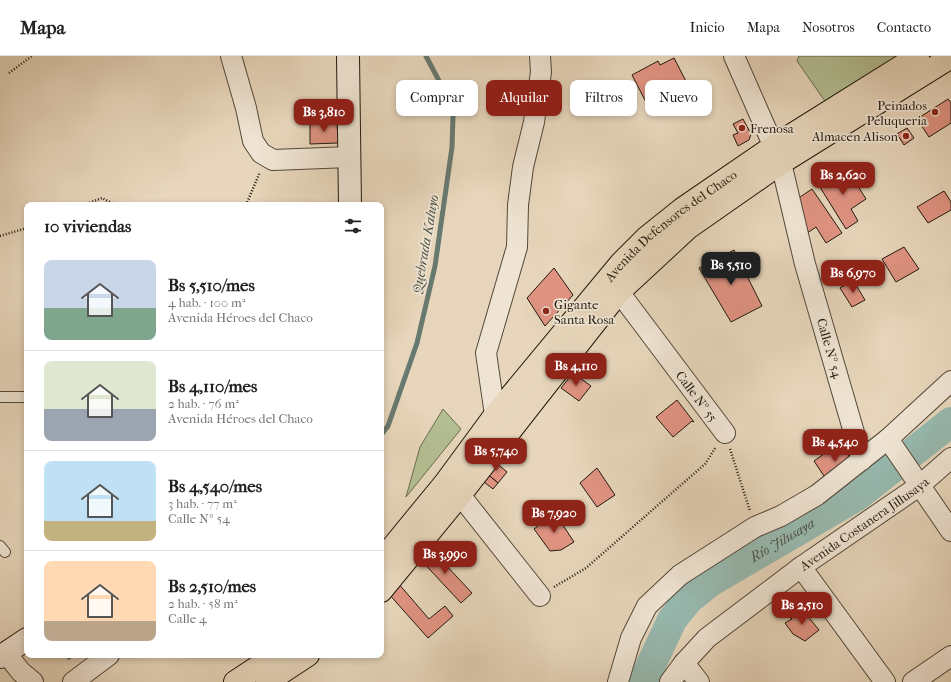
<!DOCTYPE html>
<html lang="es">
<meta charset="utf-8">
<style>
:root{--surface:#fff;--page:#f6f6f6;--text:#222;--muted:#767676;--line:#e0e0e0;--accent:#8f2418}
body{margin:0;font-family:"IM FELL French Canon",serif;background:var(--page);color:var(--text);height:100vh;display:flex;flex-direction:column;font-size:15px;white-space:nowrap}
*{box-sizing:border-box;margin:0}
p{font-size:13px;color:var(--muted)}
.icon{flex:none;width:22px;height:22px;fill:none;stroke:currentColor;stroke-width:2;stroke-linecap:round;stroke-linejoin:round}
.map{position:relative;flex:1;overflow:hidden}
.drawer{position:absolute;left:24px;top:146px;width:360px;height:456px;display:flex;flex-direction:column;background:var(--surface);border-radius:8px;box-shadow:0 2px 6px #0003}
.drawer>*{flex:none}
.top-card{position:absolute;left:396px;top:24px;width:380px;height:36px;display:flex;gap:8px}
.price{position:absolute;translate:-50% -34px;padding:0 9px;border-radius:8px;background:var(--accent);color:#fff;font-size:13px;line-height:26px;filter:drop-shadow(0 1px 2px #0008)}
.price::after{content:'';position:absolute;left:50%;top:24px;width:12px;height:9px;margin-left:-6px;background:inherit;clip-path:polygon(0 0,100% 0,50% 100%)}
.price.current{background:#222;color:#fff}
ul{padding:0;list-style:none}
li{display:flex;align-items:center;gap:12px;height:100px;padding:0 20px}
li+li{border-top:1px solid var(--line)}
li span{display:grid;place-items:center;flex:none;width:112px;height:80px;border-radius:8px;color:#555}
li>.icon{margin-inline-start:auto}
span .icon{width:48px;height:48px;fill:#fffc;stroke-width:1}
li b{font-size:17px}
h2{display:flex;justify-content:space-between;align-items:center;height:48px;padding:0 20px;font-size:17px}
.tag{padding:0 14px;border-radius:8px;background:var(--surface);box-shadow:0 2px 6px #0003;font-size:14px;line-height:36px}
.tag.current{background:var(--accent);color:#fff}
header{display:flex;align-items:center;gap:24px;box-sizing:border-box;height:56px;padding:0 20px;background:var(--surface);border-bottom:1px solid var(--line)}
header strong{font-size:19px}
nav{display:flex;gap:22px;margin-inline-start:auto;font-size:14px}
.map>svg:first-child{display:block}
.green{fill:#b3be92;stroke:#6a6c50}
.lines{fill:none;stroke-linecap:round;stroke-linejoin:round}
.stream{stroke:#68796f;stroke-width:5}
.river{stroke:#97b9af;stroke-width:30}
.building{fill:#e09382;stroke:#21190e}
.service-casing{stroke:#524839;stroke-width:12}
.minor-casing{stroke:#524839;stroke-width:22}
.secondary-casing{stroke:#21190e;stroke-width:24}
.primary-casing{stroke:#21190e;stroke-width:24}
.path{stroke:#21190e;stroke-width:2.5;stroke-dasharray:1 2;stroke-linecap:butt}
.service{stroke:#efe4d3;stroke-width:10}
.minor{stroke:#efe4d3;stroke-width:20}
.secondary{stroke:#efe4d3;stroke-width:22}
.primary{stroke:#e7d6bb;stroke-width:22}
.poi-dot{fill:#8f2418;stroke:#efe4d3;stroke-width:1.5}
.labels{text-anchor:middle;stroke-width:3.5;stroke-linejoin:round;paint-order:stroke}
.poi-label{font-size:13px;fill:#21190e;stroke:#efe4d3;text-anchor:end}
.street-label{font-size:13px;fill:#21190e;stroke:#efe4d3}
.water-label{font-size:14px;font-style:italic;fill:#4a5146;stroke:#efe4d3}
</style>
<header>
<strong>Mapa</strong>
<nav><a>Inicio</a><a>Mapa</a><a>Nosotros</a><a>Contacto</a></nav>
</header>
<div class="map">
<svg width="951" height="626" viewBox="0 0 951 626">
<rect width="100%" height="100%" fill="#e7d6bb"/>
<filter id="stains"><feTurbulence type="fractalNoise" baseFrequency=".005" numOctaves="4"/><feColorMatrix values="0 0 0 0 .2 0 0 0 0 .09 0 0 0 0 .02 0 0 0 .5 -.17"/></filter>
<radialGradient id="worn" r=".72"><stop offset=".6" stop-color="#630" stop-opacity="0"/><stop offset="1" stop-color="#630" stop-opacity=".3"/></radialGradient>
<g class="green">
<polygon points="799,0 909,0 829,51 797,5"/>
<polygon points="443,353 461,373 406,441 420,391"/>
</g>
<g class="lines">
<g class="stream">
<polyline points="381,379 388,370 417,287 435,210 452,91 453,60 448,42 426,0"/>
<polyline points="69,601 72,599"/>
</g>
<path class="river" id="s1" d="M 643,626 L 672,564 L 688,544 L 710,526 L 857,440 L 951,366"/>
</g>
<g class="building">
<polygon points="674,2 688,29 648,50 632,19 658,5 660,9"/>
<polygon points="948,43 951,47 951,67 929,81 917,63"/>
<polygon points="743,63 751,78 749,84 738,90 733,79 738,77 733,68"/>
<polygon points="337,65 338,87 310,88 310,66"/>
<polygon points="907,72 914,82 904,89 897,78"/>
<polygon points="846,111 866,143 851,153 858,165 846,173 818,128"/>
<polygon points="812,133 842,177 826,187 816,171 803,180 794,145"/>
<polygon points="944,135 951,146 951,154 928,167 917,151"/>
<polygon points="904,191 919,213 896,226 882,203"/>
<polygon points="734,194 762,250 731,266 699,212"/>
<polygon points="554,212 573,239 545,270 527,242"/>
<polygon points="853,224 865,244 852,251 840,232"/>
<polygon points="573,317 591,330 579,345 561,332"/>
<polygon points="677,344 694,366 692,365 673,381 656,361"/>
<polygon points="839,387 856,409 828,426 814,405"/>
<polygon points="494,405 507,416 498,427 485,416"/>
<polygon points="597,412 615,439 597,451 580,427"/>
<polygon points="485,416 498,427 493,433 480,423"/>
<polygon points="555,457 574,486 561,494 550,495 534,473"/>
<polygon points="429,491 472,537 461,547 418,501"/>
<polygon points="398,527 429,563 445,550 453,560 428,582 388,537"/>
<polygon points="802,553 819,574 805,585 793,578 785,567 792,563 789,561"/>
</g>
<g class="lines">
<g class="service-casing">
<g id="service">
<polyline points="0,341 27,341"/>
<polyline points="0,490 5,496"/>
</g>
</g>
<g class="minor-casing">
<g id="minor">
<polyline points="231,0 246,52 253,85 261,97 273,104 349,101"/>
<polyline points="734,0 781,107 805,208 862,404"/>
<polyline points="607,226 619,236 725,377"/>
<polyline points="951,325 888,383 951,475"/>
<polyline points="505,367 495,359 486,297 517,191 518,149 523,111 534,66 541,16 540,0"/>
<polyline points="448,430 460,439 540,540"/>
<polyline points="801,511 885,626"/>
<polyline points="6,597 21,616 33,626"/>
<polyline points="684,607 699,626"/>
<polyline points="73,626 109,599"/>
<polyline points="618,626 631,582 647,550 680,519 755,471 781,460 817,439 888,383"/>
<path id="s2" d="M 670,626 L 684,607 L 707,582 L 801,511 L 919,430 L 951,402"/>
<polyline points="913,626 951,600"/>
</g>
</g>
<g class="secondary-casing">
<g id="secondary">
<polyline points="348,0 350,149"/>
<polyline points="0,601 27,583"/>
</g>
</g>
<g class="primary-casing">
<g id="primary">
<path id="s3" d="M 381,505 L 445,427 L 495,359 L 621,207 L 647,181 L 682,153 L 774,90 L 918,0"/>
<polyline points="381,535 460,439 619,236 688,172 781,107 951,1"/>
<polyline points="235,626 276,599"/>
<polyline points="267,626 308,599"/>
</g>
</g>
<g class="path">
<polyline points="9,17 32,0"/>
<polyline points="84,149 102,142 116,149"/>
<polyline points="246,149 260,116"/>
<polyline points="0,180 27,172"/>
<polyline points="730,393 750,455"/>
<polyline points="554,531 586,512 705,408 716,391"/>
</g>
<use href="#service" class="service"/>
<use href="#minor" class="minor"/>
<use href="#secondary" class="secondary"/>
<use href="#primary" class="primary"/>
</g>
<g class="poi-dot">
<circle cx="935" cy="56" r="4"/>
<circle cx="742" cy="72" r="4"/>
<circle cx="906" cy="80" r="4"/>
<circle cx="546" cy="255" r="4"/>
</g>
<g class="labels">
<g class="poi-label">
<text x="927" y="54">Peinados<tspan x="927" dy="15">Peluqueria</tspan></text>
<text x="750" y="77" text-anchor="start">Frenosa</text>
<text x="898" y="85">Almacen Alison</text>
<text x="554" y="253" text-anchor="start">Gigante<tspan x="554" dy="15">Santa Rosa</tspan></text>
</g>
<g class="street-label">
<text dy="5" stroke="none"><textPath href="#s3" startOffset="445">Avenida Defensores del Chaco</textPath></text>
<text transform="translate(830 292) rotate(74)" y="5">Calle Nº 54</text>
<text transform="translate(697 340) rotate(53)" y="5">Calle Nº 55</text>
<text dy="5" stroke="none"><textPath href="#s2" startOffset="252">Avenida Costanera Jillusaya</textPath></text>
</g>
<g class="water-label">
<text transform="translate(425 188) rotate(-80)" y="5">Quebrada Kaluyo</text>
<text dy="5" stroke="none"><textPath href="#s1" startOffset="206">Río Jilusaya</textPath></text>
</g>
</g>
<rect width="100%" height="100%" filter="url(#stains)"/>
<rect width="100%" height="100%" fill="url(#worn)"/>
</svg>
<b class="price" style="left:324px;top:77px">Bs 3,810</b>
<b class="price" style="left:843px;top:140px">Bs 2,620</b>
<b class="price current" style="left:731px;top:230px">Bs 5,510</b>
<b class="price" style="left:853px;top:238px">Bs 6,970</b>
<b class="price" style="left:576px;top:331px">Bs 4,110</b>
<b class="price" style="left:835px;top:407px">Bs 4,540</b>
<b class="price" style="left:496px;top:416px">Bs 5,740</b>
<b class="price" style="left:554px;top:478px">Bs 7,920</b>
<b class="price" style="left:445px;top:519px">Bs 3,990</b>
<b class="price" style="left:802px;top:570px">Bs 2,510</b>
<div class="top-card">
<a class="tag">Comprar</a>
<a class="tag current">Alquilar</a>
<a class="tag">Filtros</a>
<a class="tag">Nuevo</a>
</div>
<section class="drawer">
<h2>10 viviendas<svg class="icon" aria-label="filters" viewBox="0 0 24 24"><path d="M4 7h16M4 17h16"/><circle cx="9" cy="7" r="2"/><circle cx="15" cy="17" r="2"/></svg></h2>
<ul>
<li><span style="background:linear-gradient(#c9d6e8 60%,#7fa58c 0)"><svg class="icon" aria-label="home" viewBox="0 0 24 24"><path d="M3 11l9-7 9 7M6 9v11h12V9"/></svg></span><div><b>Bs 5,510/mes</b><p>4 hab. · 100 m²</p><p>Avenida Héroes del Chaco</p></div></li>
<li><span style="background:linear-gradient(#dfe7d0 60%,#9aa5b1 0)"><svg class="icon" aria-label="home" viewBox="0 0 24 24"><path d="M3 11l9-7 9 7M6 9v11h12V9"/></svg></span><div><b>Bs 4,110/mes</b><p>2 hab. · 76 m²</p><p>Avenida Héroes del Chaco</p></div></li>
<li><span style="background:linear-gradient(#bfe0f5 75%,#c2b280 0)"><svg class="icon" aria-label="home" viewBox="0 0 24 24"><path d="M3 11l9-7 9 7M6 9v11h12V9"/></svg></span><div><b>Bs 4,540/mes</b><p>3 hab. · 77 m²</p><p>Calle Nº 54</p></div></li>
<li><span style="background:linear-gradient(#ffd9b3 75%,#b9a48a 0)"><svg class="icon" aria-label="home" viewBox="0 0 24 24"><path d="M3 11l9-7 9 7M6 9v11h12V9"/></svg></span><div><b>Bs 2,510/mes</b><p>2 hab. · 58 m²</p><p>Calle 4</p></div></li>
</ul>
</section>
</div>
